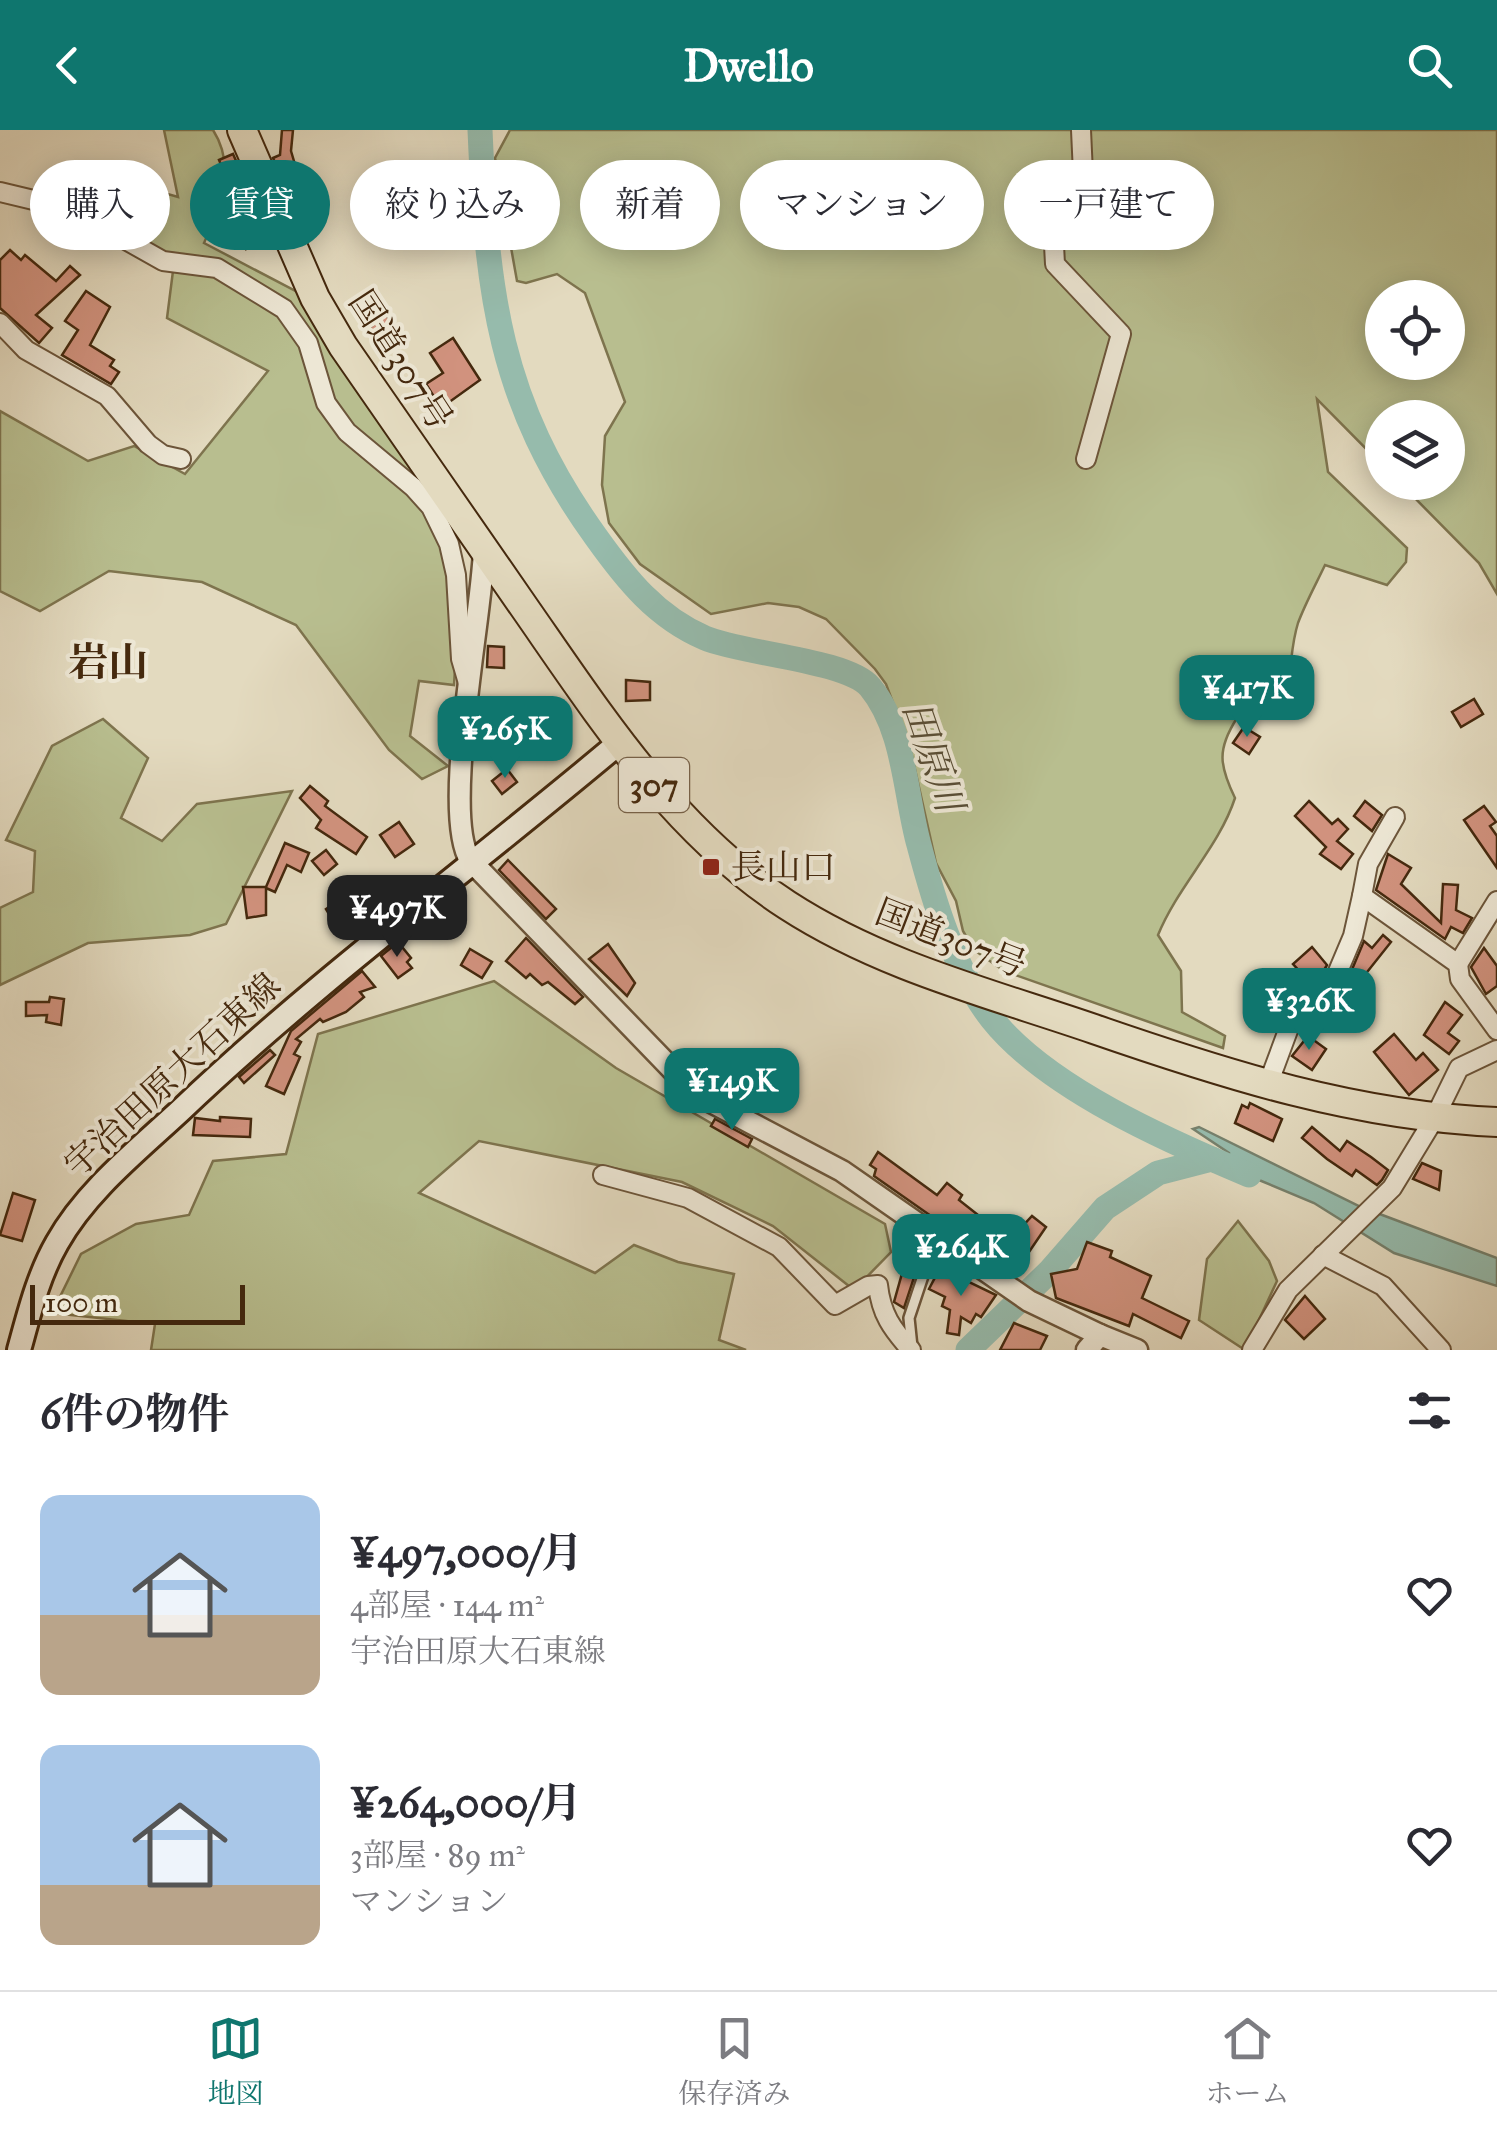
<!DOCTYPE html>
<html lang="ja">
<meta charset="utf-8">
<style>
:root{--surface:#fff;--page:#f7f7f7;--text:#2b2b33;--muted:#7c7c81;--line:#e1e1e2;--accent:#0f766e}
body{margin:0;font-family:"IM FELL Great Primer","Noto Serif JP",serif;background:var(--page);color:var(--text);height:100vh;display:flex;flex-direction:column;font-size:38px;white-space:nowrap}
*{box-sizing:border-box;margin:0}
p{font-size:32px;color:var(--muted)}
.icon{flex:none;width:55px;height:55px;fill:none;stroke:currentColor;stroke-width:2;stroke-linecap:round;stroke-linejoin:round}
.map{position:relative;height:1220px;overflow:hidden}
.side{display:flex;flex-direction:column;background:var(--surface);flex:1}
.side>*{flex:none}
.hud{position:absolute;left:30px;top:30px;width:1438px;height:90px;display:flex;gap:20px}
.buttons{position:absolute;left:1365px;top:150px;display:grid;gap:20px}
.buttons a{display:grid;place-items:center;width:100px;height:100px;border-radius:50%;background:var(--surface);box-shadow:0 5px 25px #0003;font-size:50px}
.scale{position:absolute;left:30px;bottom:25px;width:215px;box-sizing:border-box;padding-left:10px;border:5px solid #45290e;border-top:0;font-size:28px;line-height:35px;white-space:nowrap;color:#45290e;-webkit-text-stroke:8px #ede7d5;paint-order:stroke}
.price{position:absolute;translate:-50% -85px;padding:0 22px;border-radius:20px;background:var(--accent);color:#fff;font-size:32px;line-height:65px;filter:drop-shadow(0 2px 5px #0008)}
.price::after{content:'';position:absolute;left:50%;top:60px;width:30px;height:22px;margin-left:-15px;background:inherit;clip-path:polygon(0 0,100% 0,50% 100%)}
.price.selected{background:#222;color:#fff}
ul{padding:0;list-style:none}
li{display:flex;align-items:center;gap:30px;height:250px;padding:0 40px}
li span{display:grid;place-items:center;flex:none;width:280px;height:200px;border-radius:20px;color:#555}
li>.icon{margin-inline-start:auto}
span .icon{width:120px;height:120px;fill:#fffc;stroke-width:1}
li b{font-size:42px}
h2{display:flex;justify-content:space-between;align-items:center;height:120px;padding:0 40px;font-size:42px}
.chip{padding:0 35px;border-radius:45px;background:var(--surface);box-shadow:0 5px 25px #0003;font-size:35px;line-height:90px}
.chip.selected{background:var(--accent);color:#fff}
header{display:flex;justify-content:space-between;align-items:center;height:130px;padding:0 40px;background:var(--accent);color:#fff;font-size:45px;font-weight:700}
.menu{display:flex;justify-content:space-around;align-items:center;height:140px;border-top:2px solid var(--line);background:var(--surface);font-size:28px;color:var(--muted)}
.menu a{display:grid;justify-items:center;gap:5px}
.menu .selected{color:var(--accent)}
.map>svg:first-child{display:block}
.green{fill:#b8be8f;stroke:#7e744e;stroke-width:2.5;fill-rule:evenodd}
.water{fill:#96bbac;stroke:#76816d;stroke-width:2.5}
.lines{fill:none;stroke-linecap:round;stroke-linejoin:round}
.river{stroke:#96bbac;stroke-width:25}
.building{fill:#d1927e;stroke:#45290e;stroke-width:2.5}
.service-casing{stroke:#6c553a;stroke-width:14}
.minor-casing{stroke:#6c553a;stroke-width:22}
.tertiary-casing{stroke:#6c553a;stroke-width:25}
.secondary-casing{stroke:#45290e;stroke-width:28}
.trunk-casing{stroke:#45290e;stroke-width:32}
.service{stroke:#ede7d5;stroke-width:9}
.minor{stroke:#ede7d5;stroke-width:18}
.tertiary{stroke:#ede7d5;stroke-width:20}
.secondary{stroke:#ede7d5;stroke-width:22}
.trunk{stroke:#e3dabf;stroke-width:28}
.poi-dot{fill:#8f2418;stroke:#ede7d5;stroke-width:4}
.labels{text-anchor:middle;stroke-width:8;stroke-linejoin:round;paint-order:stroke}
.shield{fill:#ede7d5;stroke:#77624a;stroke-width:2.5}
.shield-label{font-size:32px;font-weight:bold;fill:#45290e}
.street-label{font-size:35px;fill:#45290e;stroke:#ede7d5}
.poi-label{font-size:35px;fill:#45290e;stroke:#ede7d5;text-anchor:start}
.water-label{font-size:38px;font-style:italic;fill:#594e36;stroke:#ede7d5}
.quarter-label{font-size:40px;font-weight:bold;fill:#45290e;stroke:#ede7d5}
</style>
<header><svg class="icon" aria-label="back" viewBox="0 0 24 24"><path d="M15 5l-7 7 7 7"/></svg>Dwello<svg class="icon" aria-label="search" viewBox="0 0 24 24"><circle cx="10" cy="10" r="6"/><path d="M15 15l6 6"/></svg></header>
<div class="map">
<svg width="1497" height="1220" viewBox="0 0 1497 1220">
<rect width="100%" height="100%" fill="#e3dabf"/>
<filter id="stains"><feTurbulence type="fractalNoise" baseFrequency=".002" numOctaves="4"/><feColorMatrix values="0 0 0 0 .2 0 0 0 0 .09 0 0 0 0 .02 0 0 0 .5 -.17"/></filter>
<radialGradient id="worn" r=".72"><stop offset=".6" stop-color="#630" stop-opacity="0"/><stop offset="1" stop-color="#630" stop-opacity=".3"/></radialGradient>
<g class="green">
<path d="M 164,0 L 213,0 C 237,37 220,76 204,113 L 305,166 L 413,341 L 461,438 L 454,555 L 419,551 L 410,606 L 448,636 L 422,649 L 389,620 L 296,495 L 202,452 L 109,441 L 40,481 L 0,461 L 0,281 L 88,331 L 134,316 L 185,344 L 268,241 L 167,188 L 173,141 L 97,83 L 112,48 L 178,67 Z"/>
<path d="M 510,0 L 1497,0 L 1497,464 L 1479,433 L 1400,353 L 1448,352 L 1448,288 L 1382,288 L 1382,335 L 1317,269 L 1328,342 L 1407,418 L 1406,432 L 1387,455 L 1325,435 C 1316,454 1305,474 1298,493 C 1283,541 1304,577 1237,588 C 1217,619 1219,635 1235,668 C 1219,717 1178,756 1158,805 L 1181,841 L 1182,882 L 1225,906 L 1223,918 L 1004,841 L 974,820 L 963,801 L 956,771 L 936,733 L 910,617 L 886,554 L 875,539 L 826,489 L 799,477 L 768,473 L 711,484 L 640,434 L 609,393 L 602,355 L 605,306 L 625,272 L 585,163 L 557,144 L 526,153 L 517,151 L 495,28 ZM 1382,168 L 1448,168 L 1448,232 L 1382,232 Z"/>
<polygon points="103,589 148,628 121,688 162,711 197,674 292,661 226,794 190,805 88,813 0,855 0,778 33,762 35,721 6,710 52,616"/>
<polygon points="494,851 616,938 885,1094 891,1122 854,1160 773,1096 682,1052 479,1011 419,1063 595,1143 634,1115 678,1132 734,1144 719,1210 746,1220 151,1220 155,1194 52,1183 81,1124 136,1094 189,1085 213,1031 286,1024 318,904"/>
<polygon points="1238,1091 1269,1131 1277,1151 1245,1220 1199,1190 1207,1129"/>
</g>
<polygon class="water" points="1199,997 1361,1077 1497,1128 1497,1156 1394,1123 1314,1073 1259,1050 1202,1039 1229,1030 1229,1023 1193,999"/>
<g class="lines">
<g class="river">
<path d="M 480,0 C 487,162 498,271 596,407 C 626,449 656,487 705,508 C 743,524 847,530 870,557 C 905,599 905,665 919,715 C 934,772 955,842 992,889 C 1047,958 1168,1011 1249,1045"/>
<polyline points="968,1220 1050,1141 1105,1078 1158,1043 1212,1029"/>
</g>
</g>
<g class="building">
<polygon points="282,0 293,0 291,21 301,55 287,61 273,28 280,25"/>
<polygon points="233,24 254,71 239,77 219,30"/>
<polygon points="249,81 262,112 246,119 233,88"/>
<polygon points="10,120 21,130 25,125 56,151 70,136 80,145 36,185 52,198 39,213 0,178 0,130"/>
<polygon points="86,161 110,177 90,215 114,230 110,236 119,242 111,254 62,225 78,200 65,191"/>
<polygon points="386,185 396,198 378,211 369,198"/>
<polygon points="453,208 480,250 441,278 426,254 443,243 430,223"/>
<polygon points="488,516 504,517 504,538 487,537"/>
<polygon points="626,550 650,552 650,570 626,571"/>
<polygon points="1474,569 1483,584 1461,597 1452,582"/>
<polygon points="1244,597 1260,607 1249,624 1233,613"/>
<polygon points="507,639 517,652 502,664 492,651"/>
<polygon points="310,656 328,671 325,676 367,707 356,724 316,698 321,690 300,668"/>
<polygon points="1309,671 1332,694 1338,689 1348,699 1337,711 1353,724 1341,739 1320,724 1326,717 1295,686"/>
<polygon points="1365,671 1382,685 1372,701 1354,686"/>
<polygon points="1484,676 1496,692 1490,696 1497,706 1497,738 1464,690"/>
<polygon points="399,692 414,714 395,727 380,705"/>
<polygon points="285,713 309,723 301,742 287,735 275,762 266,758 266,785 247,788 243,757 266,757"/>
<polygon points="326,720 337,734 324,745 312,731"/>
<polygon points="1388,724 1411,738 1401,754 1441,793 1443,754 1458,755 1456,780 1472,788 1463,803 1451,797 1445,809 1376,760"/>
<polygon points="508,730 556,779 546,789 499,740"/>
<polygon points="364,753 381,779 338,799 326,779"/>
<polygon points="1383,805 1391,812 1356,856 1348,849 1364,811 1372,818"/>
<polygon points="526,808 583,867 575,874 548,852 542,855 530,844 526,848 506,831"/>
<polygon points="398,812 411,828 407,832 412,838 398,848 381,826"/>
<polygon points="608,814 635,853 627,866 589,829"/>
<polygon points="1312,817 1327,835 1314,857 1293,834"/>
<polygon points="1484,818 1497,836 1497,856 1486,864 1471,837"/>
<polygon points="470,819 492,832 482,848 461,835"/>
<polygon points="362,841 375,857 360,862 364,867 346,882 323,892 320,889 296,909 301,912 294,924 300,927 284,964 266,956 291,901"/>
<polygon points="50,867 64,869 61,895 46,892 47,885 26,886 26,872 49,872"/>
<polygon points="1445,872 1462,885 1448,903 1459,911 1449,924 1424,905"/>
<polygon points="1394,904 1416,930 1423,923 1438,940 1409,965 1374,922"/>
<polygon points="1308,906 1326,919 1312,940 1292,926"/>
<polygon points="270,920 275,925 244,953 239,947"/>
<polygon points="1250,973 1282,989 1273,1011 1235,993 1242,975 1248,978"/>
<polygon points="220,987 251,989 250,1007 193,1005 195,988 220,991"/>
<polygon points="715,989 752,1009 748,1017 711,996"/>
<polygon points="1312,997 1340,1021 1347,1011 1371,1027 1388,1040 1382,1050 1377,1055 1356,1040 1352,1046 1327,1029 1302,1008"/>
<polygon points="878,1022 937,1065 947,1053 962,1065 959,1070 997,1100 1004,1091 1017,1102 1032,1086 1046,1097 1014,1144 943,1090 941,1093 874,1046 876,1039 870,1035"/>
<polygon points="1422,1033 1441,1041 1439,1060 1413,1049"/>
<polygon points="13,1063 35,1070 22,1111 0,1105"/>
<polygon points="1087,1112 1112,1121 1110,1127 1151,1146 1142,1168 1189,1191 1181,1208 1133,1184 1129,1196 1056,1168 1051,1144 1077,1139"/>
<polygon points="910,1115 922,1118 922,1123 904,1178 894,1172"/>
<polygon points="940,1138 996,1165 981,1187 976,1184 971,1193 961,1187 959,1205 947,1203 950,1180 942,1176 945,1167 929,1159"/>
<polygon points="1305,1166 1325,1189 1304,1209 1285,1190"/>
<polygon points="1014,1193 1047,1206 1040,1220 1000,1220"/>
</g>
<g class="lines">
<g class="service-casing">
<polyline id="service" points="912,1217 909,1188 930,1125 929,1106"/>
</g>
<g class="minor-casing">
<g id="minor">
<polyline points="1081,0 1084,65 1054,115 1055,134 1121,204 1086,329"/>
<polyline points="0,62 71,79 163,131 217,138 284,179 308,213 326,273 347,302 413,357 431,377 449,414 456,445 461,529 468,553"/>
<polyline points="0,193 26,220 107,266 148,314 163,325 181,329"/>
<polyline points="1362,766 1368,734 1395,687"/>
<polyline points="1458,834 1497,771"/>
<polyline points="1267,957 1290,895 1331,858 1353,806 1362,766 1458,834 1460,849 1497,900"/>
<path d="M 603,1045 L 688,1068 L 779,1117 L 835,1175 L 868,1156 L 878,1155 C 881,1184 892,1199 911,1220"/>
<polyline points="1323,1125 1383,1156 1441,1220"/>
<polyline points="1252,1220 1288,1160 1392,1058 1434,989 1459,938 1497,920"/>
</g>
</g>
<g class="tertiary-casing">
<g id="tertiary">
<path d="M 484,420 C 482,486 441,683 470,730 L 696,964 L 842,1041 L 1029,1171 L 1100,1205"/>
<polyline points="1087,1220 1100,1205 1137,1220"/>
</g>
</g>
<g class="secondary-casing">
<path id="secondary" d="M 19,1220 C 29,1184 38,1146 57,1113 C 86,1061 138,1020 181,980 C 320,848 473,736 619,613"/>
</g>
<g class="trunk-casing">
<path id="trunk" d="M 242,0 L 315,168 L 343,216 C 403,303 464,390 524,477 C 600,586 673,701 787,775 C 881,836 989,863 1094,899 C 1227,945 1356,986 1497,992"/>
</g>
<use href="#service" class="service"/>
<use href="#minor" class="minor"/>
<use href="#tertiary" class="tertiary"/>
<use href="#secondary" class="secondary"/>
<use href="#trunk" class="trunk"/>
</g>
<rect class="poi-dot" x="701" y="727" width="20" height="20" rx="5"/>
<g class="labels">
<rect class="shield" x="619" y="628" width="70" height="54" rx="8"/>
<g class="shield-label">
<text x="654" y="666">307</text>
</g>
<g class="street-label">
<text transform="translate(401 230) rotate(57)" y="12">国道307号</text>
<text transform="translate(951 808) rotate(21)" y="12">国道307号</text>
<text transform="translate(172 945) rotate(-43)" y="12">宇治田原大石東線</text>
</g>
<g class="poi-label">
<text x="731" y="749">長山口</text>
</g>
<g class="water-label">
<text transform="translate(933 626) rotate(71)" y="13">田原川</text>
</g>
<g class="quarter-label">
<text x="108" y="546">岩山</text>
</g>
</g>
<rect width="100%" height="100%" filter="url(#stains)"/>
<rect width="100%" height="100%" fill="url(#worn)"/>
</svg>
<div class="buttons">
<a><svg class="icon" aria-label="locate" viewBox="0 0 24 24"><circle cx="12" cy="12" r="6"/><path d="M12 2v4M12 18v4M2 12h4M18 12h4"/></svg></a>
<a><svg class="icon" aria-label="layers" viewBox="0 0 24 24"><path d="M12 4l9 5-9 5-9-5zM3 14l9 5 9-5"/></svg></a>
</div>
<div class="scale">100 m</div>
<b class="price" style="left:1247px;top:610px">¥417K</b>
<b class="price" style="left:505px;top:651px">¥265K</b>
<b class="price selected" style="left:397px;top:830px">¥497K</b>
<b class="price" style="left:1309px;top:923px">¥326K</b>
<b class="price" style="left:732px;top:1003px">¥149K</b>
<b class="price" style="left:961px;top:1169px">¥264K</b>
<div class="hud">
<a class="chip">購入</a>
<a class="chip selected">賃貸</a>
<a class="chip">絞り込み</a>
<a class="chip">新着</a>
<a class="chip">マンション</a>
<a class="chip">一戸建て</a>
</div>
</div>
<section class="side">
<h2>6件の物件<svg class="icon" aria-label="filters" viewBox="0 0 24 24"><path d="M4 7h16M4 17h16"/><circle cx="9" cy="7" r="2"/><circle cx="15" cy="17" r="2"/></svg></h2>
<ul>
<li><span style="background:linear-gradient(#a9c7e8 60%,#b9a48a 0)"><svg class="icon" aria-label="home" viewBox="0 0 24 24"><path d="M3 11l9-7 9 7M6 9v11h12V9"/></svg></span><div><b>¥497,000/月</b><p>4部屋 · 144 m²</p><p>宇治田原大石東線</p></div><svg class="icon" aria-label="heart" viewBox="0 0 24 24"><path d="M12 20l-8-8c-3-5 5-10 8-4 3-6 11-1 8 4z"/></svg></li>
<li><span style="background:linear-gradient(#a9c7e8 70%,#b9a48a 0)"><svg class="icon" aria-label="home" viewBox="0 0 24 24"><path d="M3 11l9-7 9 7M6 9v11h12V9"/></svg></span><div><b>¥264,000/月</b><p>3部屋 · 89 m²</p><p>マンション</p></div><svg class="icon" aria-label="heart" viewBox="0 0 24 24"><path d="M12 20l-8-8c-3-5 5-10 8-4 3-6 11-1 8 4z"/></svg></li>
</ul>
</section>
<nav class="menu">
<a class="selected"><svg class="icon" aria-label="map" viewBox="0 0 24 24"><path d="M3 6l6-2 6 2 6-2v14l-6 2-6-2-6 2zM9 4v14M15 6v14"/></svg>地図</a>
<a><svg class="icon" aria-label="saved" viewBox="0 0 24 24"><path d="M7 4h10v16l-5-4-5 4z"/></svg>保存済み</a>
<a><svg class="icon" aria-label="home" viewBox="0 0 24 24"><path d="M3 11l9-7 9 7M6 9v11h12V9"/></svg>ホーム</a>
</nav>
